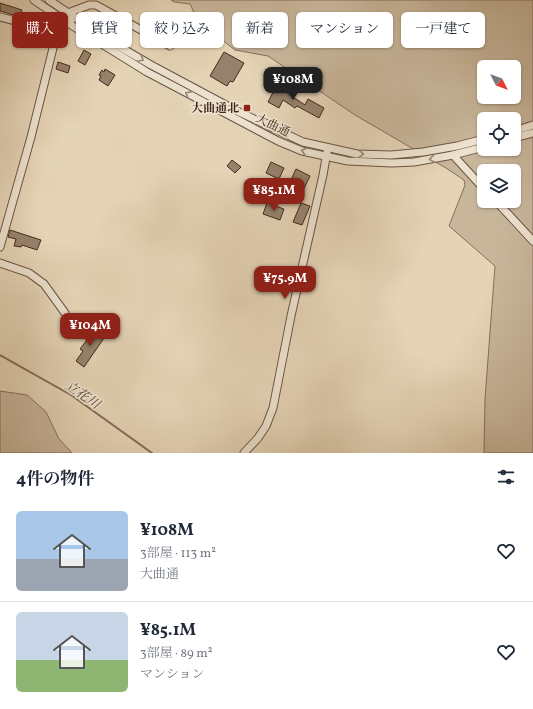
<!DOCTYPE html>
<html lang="ja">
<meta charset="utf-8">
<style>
:root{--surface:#fff;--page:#f6f6f7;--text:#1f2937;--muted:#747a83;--line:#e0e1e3;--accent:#8f2418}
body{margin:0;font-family:Vollkorn,"Noto Serif JP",serif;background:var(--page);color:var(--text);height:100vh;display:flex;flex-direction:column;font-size:15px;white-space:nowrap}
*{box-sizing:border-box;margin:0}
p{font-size:13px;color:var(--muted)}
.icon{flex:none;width:22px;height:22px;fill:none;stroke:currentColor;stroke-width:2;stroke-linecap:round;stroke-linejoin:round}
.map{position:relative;height:453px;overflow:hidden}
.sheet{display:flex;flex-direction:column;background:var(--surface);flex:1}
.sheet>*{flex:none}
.guide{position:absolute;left:12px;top:12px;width:509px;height:36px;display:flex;gap:8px}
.needle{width:26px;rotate:132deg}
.controls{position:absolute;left:477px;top:60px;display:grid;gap:8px}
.controls a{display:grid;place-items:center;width:44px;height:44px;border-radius:6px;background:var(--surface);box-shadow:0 1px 3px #0004;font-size:20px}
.price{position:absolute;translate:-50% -34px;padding:0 9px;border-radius:8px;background:var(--accent);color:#fff;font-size:13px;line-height:26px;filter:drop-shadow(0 1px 2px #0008)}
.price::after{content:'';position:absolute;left:50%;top:24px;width:12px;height:9px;margin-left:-6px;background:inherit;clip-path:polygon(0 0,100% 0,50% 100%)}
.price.on{background:#222;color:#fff}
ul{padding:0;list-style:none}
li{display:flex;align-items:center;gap:12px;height:100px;padding:0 16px}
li+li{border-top:1px solid var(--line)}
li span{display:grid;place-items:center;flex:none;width:112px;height:80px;border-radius:6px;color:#555}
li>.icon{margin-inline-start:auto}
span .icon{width:48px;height:48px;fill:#fffc;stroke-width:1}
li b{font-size:17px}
h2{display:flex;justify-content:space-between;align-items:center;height:48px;padding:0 16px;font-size:17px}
.tag{padding:0 14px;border-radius:6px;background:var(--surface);box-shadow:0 1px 3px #0004;font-size:14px;line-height:36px}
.tag.on{background:var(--accent);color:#fff}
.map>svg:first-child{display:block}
.green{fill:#c8b69b;stroke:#85705c;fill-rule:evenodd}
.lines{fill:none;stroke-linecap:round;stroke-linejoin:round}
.stream{stroke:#826d59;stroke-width:2}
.building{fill:#96826c;stroke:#422a1d}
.minor-casing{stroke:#6a5443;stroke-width:9}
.minor{stroke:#ede2cf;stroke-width:7}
.oneway{stroke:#988676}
.poi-dot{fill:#8f2418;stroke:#ede2cf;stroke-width:1.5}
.labels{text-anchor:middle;stroke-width:3.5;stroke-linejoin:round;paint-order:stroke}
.poi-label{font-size:12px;font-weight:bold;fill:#422a1d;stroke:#ede2cf;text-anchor:end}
.street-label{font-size:12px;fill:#422a1d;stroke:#ede2cf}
.water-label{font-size:13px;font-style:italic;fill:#5d4636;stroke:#ede2cf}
</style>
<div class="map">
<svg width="533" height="453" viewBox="0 0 533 453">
<rect width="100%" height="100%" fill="#e4d3b5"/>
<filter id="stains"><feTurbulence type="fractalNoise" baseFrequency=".005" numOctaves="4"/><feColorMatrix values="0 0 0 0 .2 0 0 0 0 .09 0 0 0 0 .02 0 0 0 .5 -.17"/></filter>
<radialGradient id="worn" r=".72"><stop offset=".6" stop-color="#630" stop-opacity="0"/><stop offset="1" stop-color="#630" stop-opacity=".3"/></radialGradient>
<g class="green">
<path d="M 171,0 L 533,0 L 533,453 L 484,453 L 485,399 L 495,266 L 449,226 L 465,185 L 464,180 L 446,168 L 355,115 L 268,56 L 235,50 L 198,21 L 190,4 L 174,2 ZM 484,67 L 514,67 L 514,97 L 484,97 ZM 484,119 L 514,119 L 514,149 L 484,149 ZM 484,171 L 514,171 L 514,201 L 484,201 Z"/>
<polygon points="0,391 27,395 46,412 59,439 72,453 0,453"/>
</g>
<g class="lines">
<polyline class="stream" points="0,355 71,395 152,453"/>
</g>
<g class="building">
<polygon points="0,3 22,10 20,17 0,11"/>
<polygon points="174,22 191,31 184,44 167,35"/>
<polygon points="84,50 91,54 85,65 78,61"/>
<polygon points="224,52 244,63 233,82 230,81 227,86 210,76"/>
<polygon points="58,62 70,66 68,73 56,69"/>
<polygon points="105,69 115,75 108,86 99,80 101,76 99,75 102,70 104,72"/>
<polygon points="279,81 290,87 287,93 305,105 308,99 324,108 319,118 297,106 295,108 283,100 279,108 268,102"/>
<polygon points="232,160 241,167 235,173 227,166"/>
<polygon points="271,162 284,168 279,179 266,173"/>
<polygon points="296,169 310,176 298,201 284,195"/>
<polygon points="267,203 284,209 280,220 263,214"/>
<polygon points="301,203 310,206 302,225 293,222"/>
<polygon points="10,230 41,240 37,250 22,245 21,247 14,246 16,239 8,237"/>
<polygon points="93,329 104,338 84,367 76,361 83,351 80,349 87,340 85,339"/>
</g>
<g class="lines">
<g class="minor-casing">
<g id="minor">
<polyline points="34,0 68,23 147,72 278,141 302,151 348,161 392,163 414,162 453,155 484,147"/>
<polyline points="49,0 113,43 151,65 239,112 303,142 357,154 391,155 423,152 457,146 484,139"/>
<polyline points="68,13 89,5 96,5 170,46"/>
<polyline points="0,17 57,32"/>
<polyline points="514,131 533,125"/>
<polyline points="514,138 533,133"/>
<polyline points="453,155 484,189"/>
<polyline points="496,201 533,241"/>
<polyline points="0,247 31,137 57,32 71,20"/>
<polyline points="0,263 29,273 44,284 65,313"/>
<polyline points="244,453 258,438 266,426 273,408 291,316 323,175 327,152"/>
</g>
</g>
<use href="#minor" class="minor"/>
</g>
<defs><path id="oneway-chevron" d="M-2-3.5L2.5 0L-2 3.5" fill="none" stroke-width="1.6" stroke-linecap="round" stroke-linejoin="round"/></defs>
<g class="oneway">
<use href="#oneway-chevron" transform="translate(141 59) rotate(31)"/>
<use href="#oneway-chevron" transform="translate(188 94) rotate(-152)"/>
<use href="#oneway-chevron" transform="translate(304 151) rotate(-164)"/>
<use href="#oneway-chevron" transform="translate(361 154) rotate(4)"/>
<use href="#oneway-chevron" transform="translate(432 159) rotate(170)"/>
</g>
<rect class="poi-dot" x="243" y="104" width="8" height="8" rx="2"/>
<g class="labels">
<g class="poi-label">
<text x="239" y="112">大曲通北</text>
</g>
<g class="street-label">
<text transform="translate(273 125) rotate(26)" y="4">大曲通</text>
</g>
<g class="water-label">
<text transform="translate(83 394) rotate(34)" y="5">立花川</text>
</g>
</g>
<rect width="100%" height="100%" filter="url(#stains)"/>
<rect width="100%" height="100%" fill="url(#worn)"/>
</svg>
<div class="controls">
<a><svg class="needle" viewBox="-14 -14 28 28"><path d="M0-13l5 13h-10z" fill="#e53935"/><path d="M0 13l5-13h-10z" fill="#747a83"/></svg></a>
<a><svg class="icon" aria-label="locate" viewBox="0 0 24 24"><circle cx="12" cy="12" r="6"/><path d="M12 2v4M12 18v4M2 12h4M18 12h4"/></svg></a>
<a><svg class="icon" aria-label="layers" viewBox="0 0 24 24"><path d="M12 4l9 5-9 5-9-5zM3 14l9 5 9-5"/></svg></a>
</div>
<b class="price on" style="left:293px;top:101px">¥108M</b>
<b class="price" style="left:274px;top:212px">¥85.1M</b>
<b class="price" style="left:285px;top:300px">¥75.9M</b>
<b class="price" style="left:90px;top:347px">¥104M</b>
<div class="guide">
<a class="tag on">購入</a>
<a class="tag">賃貸</a>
<a class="tag">絞り込み</a>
<a class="tag">新着</a>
<a class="tag">マンション</a>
<a class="tag">一戸建て</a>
</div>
</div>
<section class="sheet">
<h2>4件の物件<svg class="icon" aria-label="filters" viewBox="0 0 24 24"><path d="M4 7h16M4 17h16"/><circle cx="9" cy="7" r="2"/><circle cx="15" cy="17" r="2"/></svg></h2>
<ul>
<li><span style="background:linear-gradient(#a9c7e8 60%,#9aa5b1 0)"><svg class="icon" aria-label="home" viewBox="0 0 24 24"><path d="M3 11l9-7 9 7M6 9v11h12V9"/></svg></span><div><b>¥108M</b><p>3部屋 · 113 m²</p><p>大曲通</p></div><svg class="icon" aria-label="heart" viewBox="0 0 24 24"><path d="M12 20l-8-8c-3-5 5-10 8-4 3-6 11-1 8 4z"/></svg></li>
<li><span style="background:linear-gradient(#c9d6e8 60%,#8fb573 0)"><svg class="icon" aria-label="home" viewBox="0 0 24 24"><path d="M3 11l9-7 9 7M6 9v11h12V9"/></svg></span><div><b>¥85.1M</b><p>3部屋 · 89 m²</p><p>マンション</p></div><svg class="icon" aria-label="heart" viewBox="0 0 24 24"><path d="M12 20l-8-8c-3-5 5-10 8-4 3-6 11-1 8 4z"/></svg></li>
</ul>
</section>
